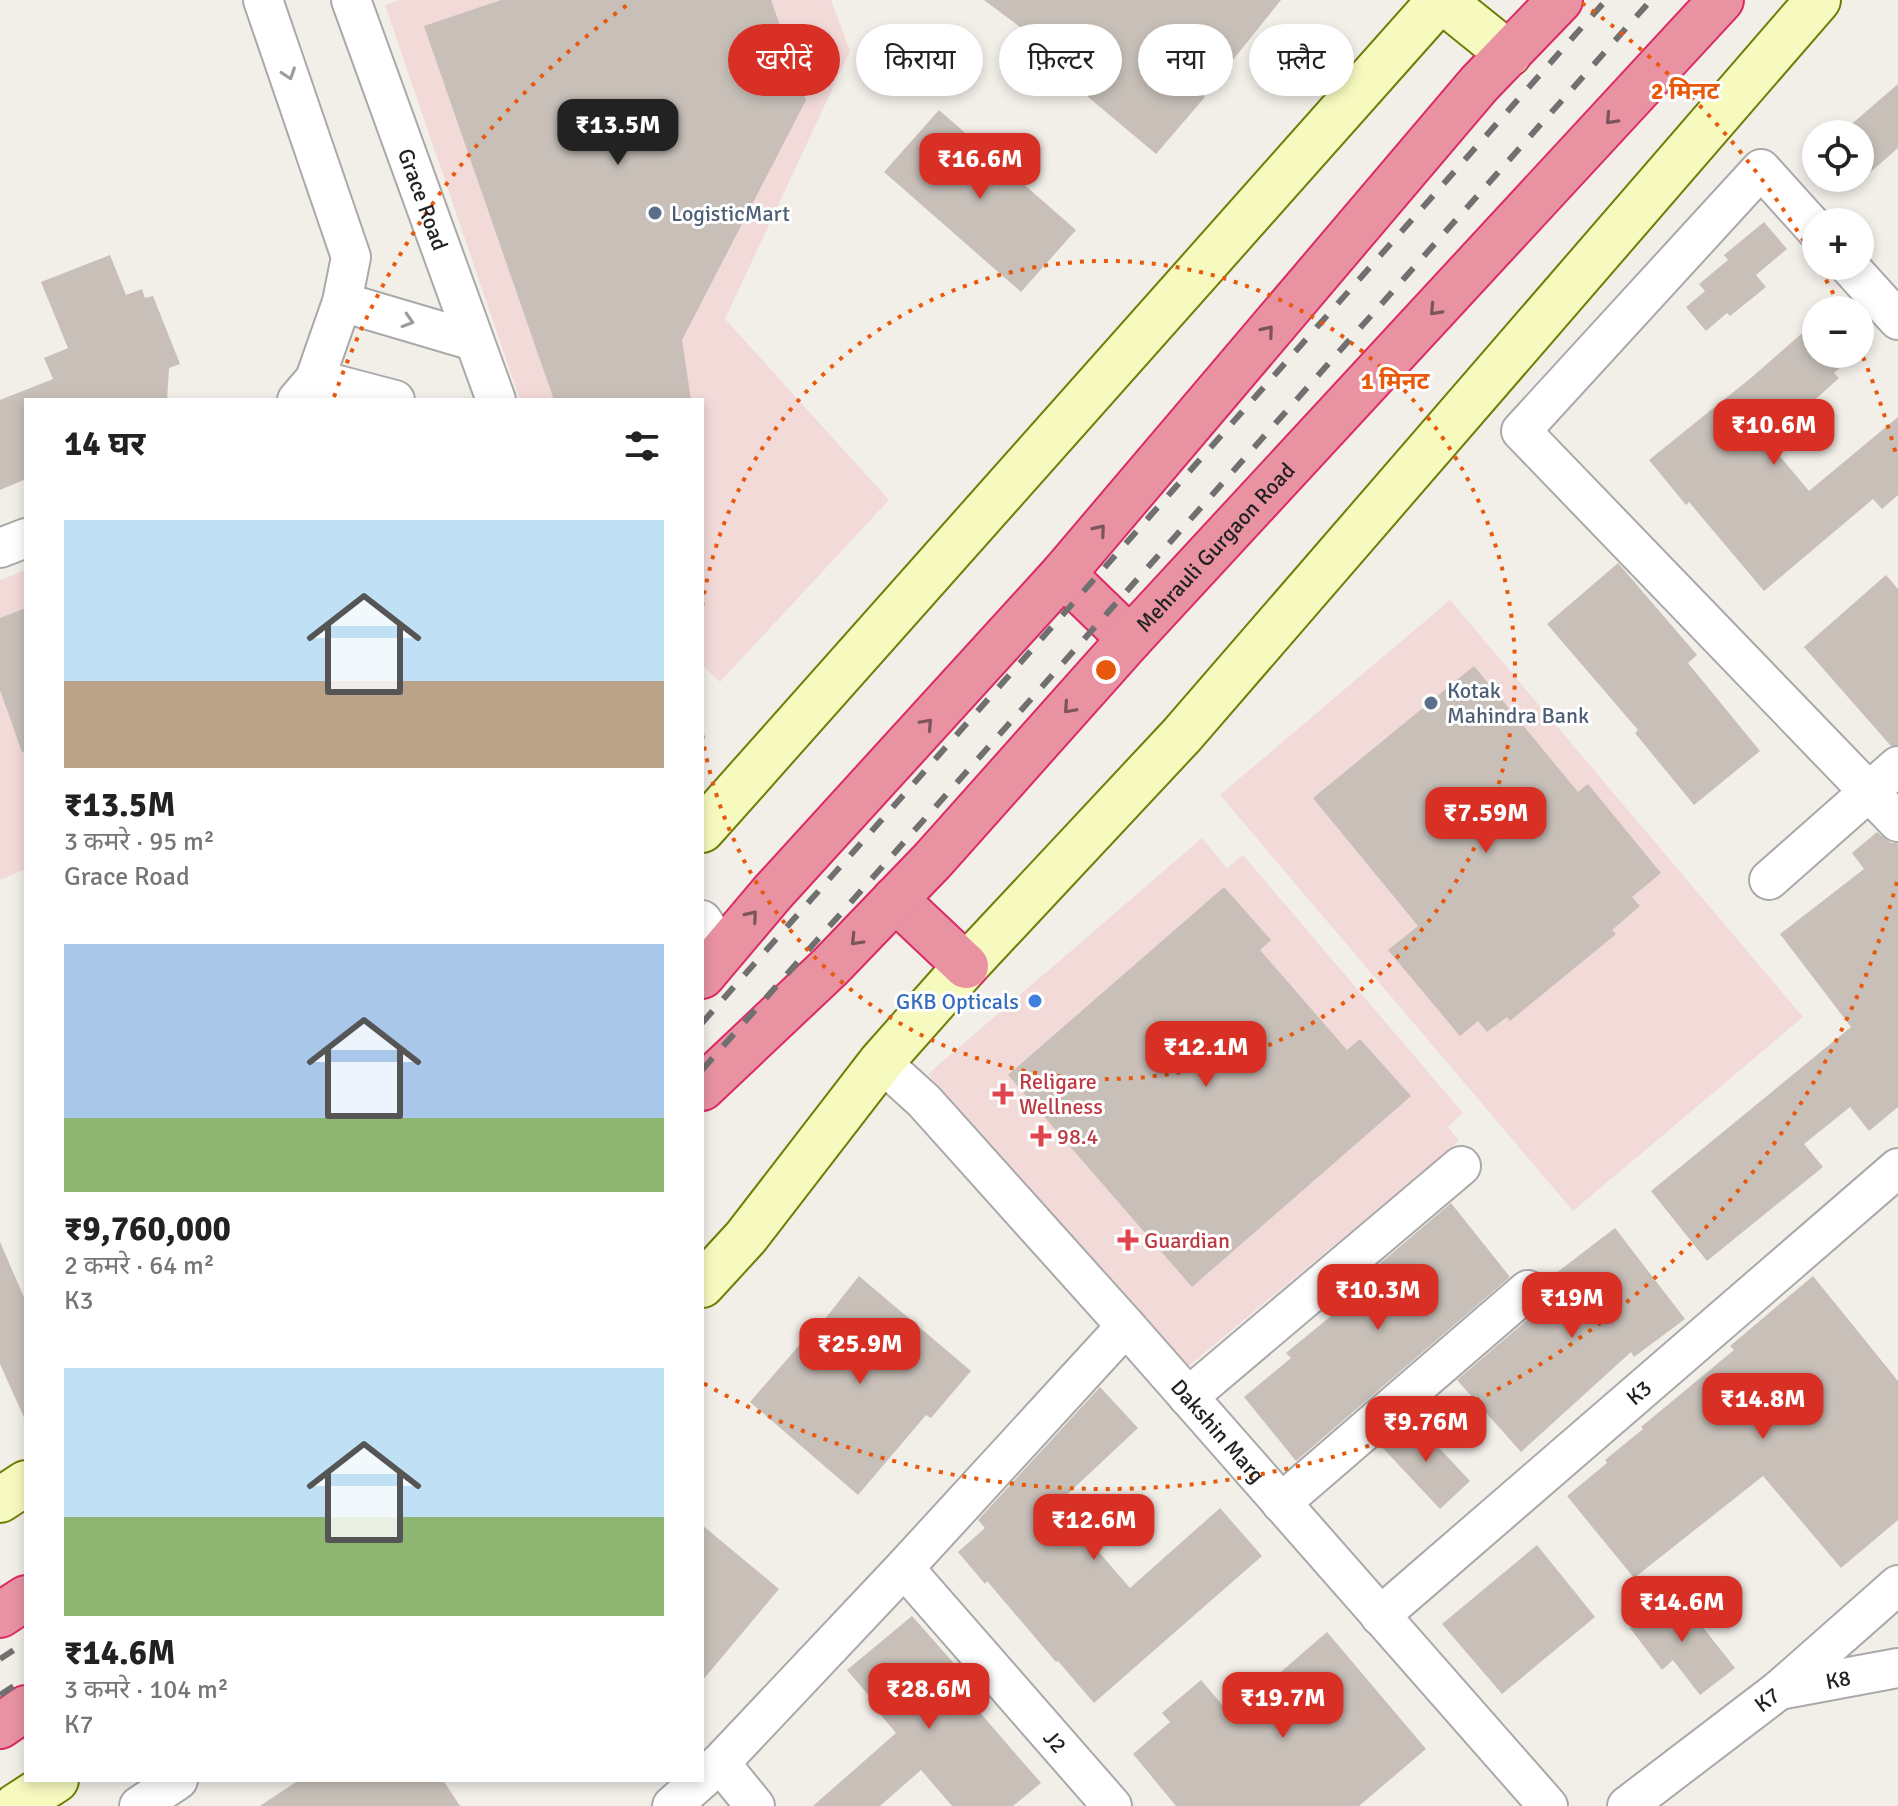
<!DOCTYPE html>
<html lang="hi">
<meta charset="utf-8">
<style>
:root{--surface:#fff;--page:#f2f2f2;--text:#222;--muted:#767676;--accent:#d93025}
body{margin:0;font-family:Signika,"Noto Sans Devanagari",sans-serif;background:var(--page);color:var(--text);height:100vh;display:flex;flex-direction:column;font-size:30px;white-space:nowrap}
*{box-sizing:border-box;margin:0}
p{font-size:26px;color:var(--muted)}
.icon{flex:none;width:44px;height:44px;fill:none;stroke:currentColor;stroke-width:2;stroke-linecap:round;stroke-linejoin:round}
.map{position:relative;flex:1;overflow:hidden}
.side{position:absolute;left:24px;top:398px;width:680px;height:1384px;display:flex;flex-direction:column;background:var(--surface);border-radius:0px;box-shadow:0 4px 12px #0003}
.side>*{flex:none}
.guide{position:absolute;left:728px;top:24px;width:760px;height:72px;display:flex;gap:16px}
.buttons{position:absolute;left:1802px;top:120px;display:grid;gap:16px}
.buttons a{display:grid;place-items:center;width:72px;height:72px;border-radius:50%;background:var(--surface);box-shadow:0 4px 12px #0003;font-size:40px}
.price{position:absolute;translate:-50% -68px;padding:0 18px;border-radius:16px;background:var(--accent);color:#fff;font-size:26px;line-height:52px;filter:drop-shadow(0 2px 4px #0008)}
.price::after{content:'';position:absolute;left:50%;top:48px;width:24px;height:18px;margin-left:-12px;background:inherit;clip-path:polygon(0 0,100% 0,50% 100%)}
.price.selected{background:#222;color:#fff}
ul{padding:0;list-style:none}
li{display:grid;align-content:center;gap:16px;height:424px;padding:0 40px}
li span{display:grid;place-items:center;height:248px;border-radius:0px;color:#555}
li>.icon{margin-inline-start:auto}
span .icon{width:144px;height:144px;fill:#fffc;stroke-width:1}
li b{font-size:34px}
h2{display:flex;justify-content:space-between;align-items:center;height:96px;padding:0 40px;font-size:34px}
.chip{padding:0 28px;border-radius:36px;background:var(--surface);box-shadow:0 4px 12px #0003;font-size:28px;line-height:72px}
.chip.selected{background:var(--accent);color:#fff}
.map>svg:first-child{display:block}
.commercial{fill:#f2dad9}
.building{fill:#c7bfb8}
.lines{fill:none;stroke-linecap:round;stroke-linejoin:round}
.street-casing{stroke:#a9a9a9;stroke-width:42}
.secondary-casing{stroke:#707d05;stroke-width:48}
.highway-casing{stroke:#dc2a67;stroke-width:48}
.street{stroke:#fff;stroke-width:38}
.secondary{stroke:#f7fabf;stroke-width:44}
.highway{stroke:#e892a2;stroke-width:44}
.rail{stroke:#707070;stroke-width:6;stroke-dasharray:16 16;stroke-linecap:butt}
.oneway{stroke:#9c9c9c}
.oneway2{stroke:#7b545c}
.ring{fill:none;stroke:#e8590c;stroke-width:4;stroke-dasharray:4 8}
.service-dot{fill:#5c6f8a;stroke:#fff;stroke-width:3}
.shop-dot{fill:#3f7fe0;stroke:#fff;stroke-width:3}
.health-dot{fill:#e0444e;stroke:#fff;stroke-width:3}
.labels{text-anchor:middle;stroke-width:6;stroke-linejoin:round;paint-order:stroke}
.street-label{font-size:22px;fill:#222;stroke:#fff}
.service-label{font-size:22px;fill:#4e5e75;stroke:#fff;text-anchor:start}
.shop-label{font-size:22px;fill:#366cbe;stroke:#fff;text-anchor:end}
.health-label{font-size:22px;fill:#be3a42;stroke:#fff;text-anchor:start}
.centre{fill:#e8590c;stroke:#fff;stroke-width:4}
.ring-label{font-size:24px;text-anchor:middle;font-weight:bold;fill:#e8590c;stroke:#fff;stroke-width:6;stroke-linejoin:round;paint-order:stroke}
</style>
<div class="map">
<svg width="1898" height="1806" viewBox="0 0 1898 1806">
<rect width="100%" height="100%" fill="#f2efe9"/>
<g class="commercial">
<polygon points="400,0 831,0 850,51 725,319 889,500 720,682 702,665 702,400 520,400 385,5"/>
<polygon points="26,570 26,869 0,880 0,580"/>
<polygon points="1450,600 1803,1017 1573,1211 1220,795"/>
<polygon points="1202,838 1227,868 1243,855 1463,1113 1448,1127 1459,1141 1179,1374 928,1074"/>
</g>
<g class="building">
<polygon points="501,0 771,0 806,100 682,340 691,400 554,400 424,26"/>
<polygon points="984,0 1281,0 1204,96 1205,97 1156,154 1025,44 1032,36"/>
<polygon points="1898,84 1898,148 1850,190 1839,178 1860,178 1860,134 1840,134"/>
<polygon points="939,110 1076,230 1021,292 884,172"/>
<polygon points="1764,222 1787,249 1756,275 1766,287 1730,316 1727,313 1706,331 1686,307 1705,291 1699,284 1728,260 1724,255"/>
<polygon points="110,255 126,295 142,289 145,298 153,296 180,364 169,368 167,400 26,400 26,479 0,490 0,400 53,379 44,358 68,348 41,282"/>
<polygon points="1816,321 1816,354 1846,354 1850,359 1834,373 1839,378 1768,442 1809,491 1898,417 1898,495 1882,509 1873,499 1764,591 1689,502 1686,505 1649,460 1752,377"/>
<polygon points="1618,563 1697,655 1688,663 1760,751 1694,805 1635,733 1638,730 1547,624"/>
<polygon points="1886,575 1898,589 1898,745 1891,746 1804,647"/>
<polygon points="26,608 26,751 22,752 0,690 0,618"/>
<polygon points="1474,666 1578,792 1588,784 1661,873 1632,897 1640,906 1612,930 1616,934 1510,1021 1507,1017 1487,1032 1478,1021 1460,1036 1388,950 1418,926 1313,798"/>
<polygon points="1877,832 1891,843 1898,843 1898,1107 1869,1131 1850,1107 1804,1144 1823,1167 1707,1261 1651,1191 1851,1027 1780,934 1864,869 1852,853"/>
<polygon points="1224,887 1271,940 1260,950 1347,1050 1360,1039 1411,1096 1192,1287 1008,1075"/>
<polygon points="1451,1203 1510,1277 1296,1461 1244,1397 1291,1358 1286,1353 1376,1279 1370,1272"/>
<polygon points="1615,1228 1685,1319 1634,1357 1631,1352 1521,1452 1457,1380 1542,1307 1549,1296 1550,1287 1547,1280"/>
<polygon points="0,1242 26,1302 26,1422 0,1364"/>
<polygon points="859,1276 971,1371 931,1418 926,1415 858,1495 750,1402 802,1342 805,1344"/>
<polygon points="1813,1276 1898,1381 1898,1520 1841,1568 1763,1476 1634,1578 1567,1496 1607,1463 1605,1460 1643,1429 1641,1427 1734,1350 1730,1346"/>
<polygon points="1100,1387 1138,1428 1057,1504 1130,1588 1220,1508 1262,1556 1094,1703 1058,1661 1056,1662 987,1581 985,1584 958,1552 985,1528 978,1520"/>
<polygon points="1412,1419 1470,1481 1440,1509 1381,1446"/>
<polygon points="702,1525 779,1589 702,1681"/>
<polygon points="1537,1545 1595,1617 1502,1694 1442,1624"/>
<polygon points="1675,1592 1735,1668 1700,1695 1673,1660 1662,1670 1630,1628"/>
<polygon points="912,1616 966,1677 956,1685 1041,1783 1013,1806 952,1806 921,1770 880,1806 813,1806 896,1733 874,1707 877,1705 847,1670"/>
<polygon points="1327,1632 1426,1749 1359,1806 1176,1806 1133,1754 1170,1722 1162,1713 1201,1680 1231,1715"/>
<polygon points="299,1780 443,1780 460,1806 260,1806"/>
</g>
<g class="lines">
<g class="street-casing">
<g id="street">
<polyline points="263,0 351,257 342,302 315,379 297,400"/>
<path id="s1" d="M 351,0 L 496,400"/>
<polyline points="1816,230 1761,169 1521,431 1898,822"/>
<polyline points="1849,266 1898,320"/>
<polyline points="342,302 474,341"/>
<polyline points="315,379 395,400"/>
<polyline points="0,548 26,538"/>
<polyline points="1769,880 1898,766"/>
<polyline points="702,920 723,951"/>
<path id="s2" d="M 881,1062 L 924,1101 L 1126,1326 L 1548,1806"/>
<polyline points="1188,1397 1461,1166"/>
<polyline points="1281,1503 1528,1290"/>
<path id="s3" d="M 904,1568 L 1112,1806"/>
<path id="s4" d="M 1380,1616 L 1898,1168"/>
<path id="s5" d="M 1779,1690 L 1898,1668"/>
<polyline points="720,1763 755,1806"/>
<polyline points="702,1779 720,1763 904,1568 1126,1326"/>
<polyline points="139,1806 178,1780"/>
<polyline points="672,1806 701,1780"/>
<path id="s6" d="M 1627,1806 L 1779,1690 L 1898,1585"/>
</g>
</g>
<g class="secondary-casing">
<g id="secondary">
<polyline points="1442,0 1509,54"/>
<polyline points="702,830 1440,0"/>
<polyline points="702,1285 746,1237 881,1062 966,966 1182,735 1818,0"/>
<polyline points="0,1500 26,1483"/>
<polyline points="16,1806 56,1780"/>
</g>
</g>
<g class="highway-casing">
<g id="highway">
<polyline points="1063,574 1130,639"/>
<polyline points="895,899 966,966"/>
<polyline points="702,976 773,892 1063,574 1479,84 1560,0"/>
<path id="s7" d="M 702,1088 L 830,967 L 933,860 L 1130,639 L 1721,0"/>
<polyline points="0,1615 26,1598"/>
<polyline points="0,1726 26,1708"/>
</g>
</g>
<use href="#street" class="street"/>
<use href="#secondary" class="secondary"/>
<use href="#highway" class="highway"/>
<g class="rail">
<polyline points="702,1023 1606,0"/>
<polyline points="702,1070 1651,0"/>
<polyline points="0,1659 26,1642"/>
<polyline points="0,1695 26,1678"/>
</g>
</g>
<defs><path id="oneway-chevron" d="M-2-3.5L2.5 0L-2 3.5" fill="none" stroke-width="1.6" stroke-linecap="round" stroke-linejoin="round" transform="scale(2)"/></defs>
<g class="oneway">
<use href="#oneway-chevron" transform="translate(289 74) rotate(71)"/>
<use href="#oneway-chevron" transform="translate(408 321) rotate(17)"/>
</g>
<g class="oneway2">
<use href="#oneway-chevron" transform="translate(1611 119) rotate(133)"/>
<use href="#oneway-chevron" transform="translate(1435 310) rotate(133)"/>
<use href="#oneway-chevron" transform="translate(1268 331) rotate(-50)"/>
<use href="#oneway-chevron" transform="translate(1100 530) rotate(-50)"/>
<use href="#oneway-chevron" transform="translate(1069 708) rotate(132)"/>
<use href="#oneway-chevron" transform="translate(927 724) rotate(-48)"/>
<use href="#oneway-chevron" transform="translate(752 916) rotate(-50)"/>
<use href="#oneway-chevron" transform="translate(856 940) rotate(134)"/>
</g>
<g class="ring">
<path d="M702 606A409 409 0 1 1 702 734"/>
<path d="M1897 882A819 819 0 0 1 703 1383M334 397A819 819 0 0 1 630 3M1582 3A819 819 0 0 1 1839 305M1863 357A819 819 0 0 1 1897 458"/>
</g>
<g class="service-dot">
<circle cx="655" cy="213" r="8"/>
<circle cx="1431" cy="703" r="8"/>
</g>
<circle class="shop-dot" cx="1035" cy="1001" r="8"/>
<g class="health-dot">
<path d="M999 1082h8v8h8v8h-8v8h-8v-8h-8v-8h8z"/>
<path d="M1037 1124h8v8h8v8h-8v8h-8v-8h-8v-8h8z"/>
<path d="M1124 1228h8v8h8v8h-8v8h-8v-8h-8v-8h8z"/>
</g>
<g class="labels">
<g class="street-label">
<text dy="8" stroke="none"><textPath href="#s1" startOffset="212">Grace Road</textPath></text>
<text dy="8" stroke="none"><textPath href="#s7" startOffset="746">Mehrauli Gurgaon Road</textPath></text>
<text dy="8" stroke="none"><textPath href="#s4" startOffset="342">K3</textPath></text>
<text dy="8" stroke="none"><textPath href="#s2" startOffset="500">Dakshin Marg</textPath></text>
<text dy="8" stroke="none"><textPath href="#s5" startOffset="60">K8</textPath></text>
<text dy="8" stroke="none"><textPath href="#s6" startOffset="176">K7</textPath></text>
<text dy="8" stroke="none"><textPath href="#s3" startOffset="230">J2</textPath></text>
</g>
<g class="service-label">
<text x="671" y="221">LogisticMart</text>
<text x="1447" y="698">Kotak<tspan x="1447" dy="25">Mahindra Bank</tspan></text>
</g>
<g class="shop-label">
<text x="1019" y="1009">GKB Opticals</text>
</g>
<g class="health-label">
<text x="1019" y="1089">Religare<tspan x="1019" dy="25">Wellness</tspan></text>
<text x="1057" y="1144">98.4</text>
<text x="1144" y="1248">Guardian</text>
</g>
</g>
<circle cx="1106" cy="670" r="12" class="centre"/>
<g class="ring-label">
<text x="1685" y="99">2 मिनट</text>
<text x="1395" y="389">1 मिनट</text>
</g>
</svg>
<div class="buttons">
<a><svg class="icon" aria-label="locate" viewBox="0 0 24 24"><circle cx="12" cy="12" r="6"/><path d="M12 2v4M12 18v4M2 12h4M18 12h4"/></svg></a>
<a>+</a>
<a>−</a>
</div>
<b class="price selected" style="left:618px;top:167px">₹13.5M</b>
<b class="price" style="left:980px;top:201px">₹16.6M</b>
<b class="price" style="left:1774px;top:467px">₹10.6M</b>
<b class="price" style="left:1486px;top:855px">₹7.59M</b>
<b class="price" style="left:1206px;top:1089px">₹12.1M</b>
<b class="price" style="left:1378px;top:1332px">₹10.3M</b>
<b class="price" style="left:1572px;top:1340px">₹19M</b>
<b class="price" style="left:860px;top:1386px">₹25.9M</b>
<b class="price" style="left:1763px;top:1441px">₹14.8M</b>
<b class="price" style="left:1426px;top:1464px">₹9.76M</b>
<b class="price" style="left:1094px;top:1562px">₹12.6M</b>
<b class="price" style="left:1682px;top:1644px">₹14.6M</b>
<b class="price" style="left:929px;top:1731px">₹28.6M</b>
<b class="price" style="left:1283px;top:1740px">₹19.7M</b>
<div class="guide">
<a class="chip selected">खरीदें</a>
<a class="chip">किराया</a>
<a class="chip">फ़िल्टर</a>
<a class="chip">नया</a>
<a class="chip">फ़्लैट</a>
</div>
<section class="side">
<h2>14 घर<svg class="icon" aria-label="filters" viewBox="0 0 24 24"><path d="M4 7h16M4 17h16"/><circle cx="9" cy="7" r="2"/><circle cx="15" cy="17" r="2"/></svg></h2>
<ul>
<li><span style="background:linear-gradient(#bfe0f5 65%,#b9a48a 0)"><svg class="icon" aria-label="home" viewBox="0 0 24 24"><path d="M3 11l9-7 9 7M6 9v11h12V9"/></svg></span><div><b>₹13.5M</b><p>3 कमरे · 95 m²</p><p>Grace Road</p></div></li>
<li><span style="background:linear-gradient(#a9c7e8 70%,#8fb573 0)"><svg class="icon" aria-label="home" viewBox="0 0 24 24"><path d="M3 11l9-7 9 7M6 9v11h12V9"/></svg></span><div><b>₹9,760,000</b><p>2 कमरे · 64 m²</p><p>K3</p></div></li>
<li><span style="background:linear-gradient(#bfe0f5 60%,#8fb573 0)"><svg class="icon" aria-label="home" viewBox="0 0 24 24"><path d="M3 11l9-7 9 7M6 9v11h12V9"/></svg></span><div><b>₹14.6M</b><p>3 कमरे · 104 m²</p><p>K7</p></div></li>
</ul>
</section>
</div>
